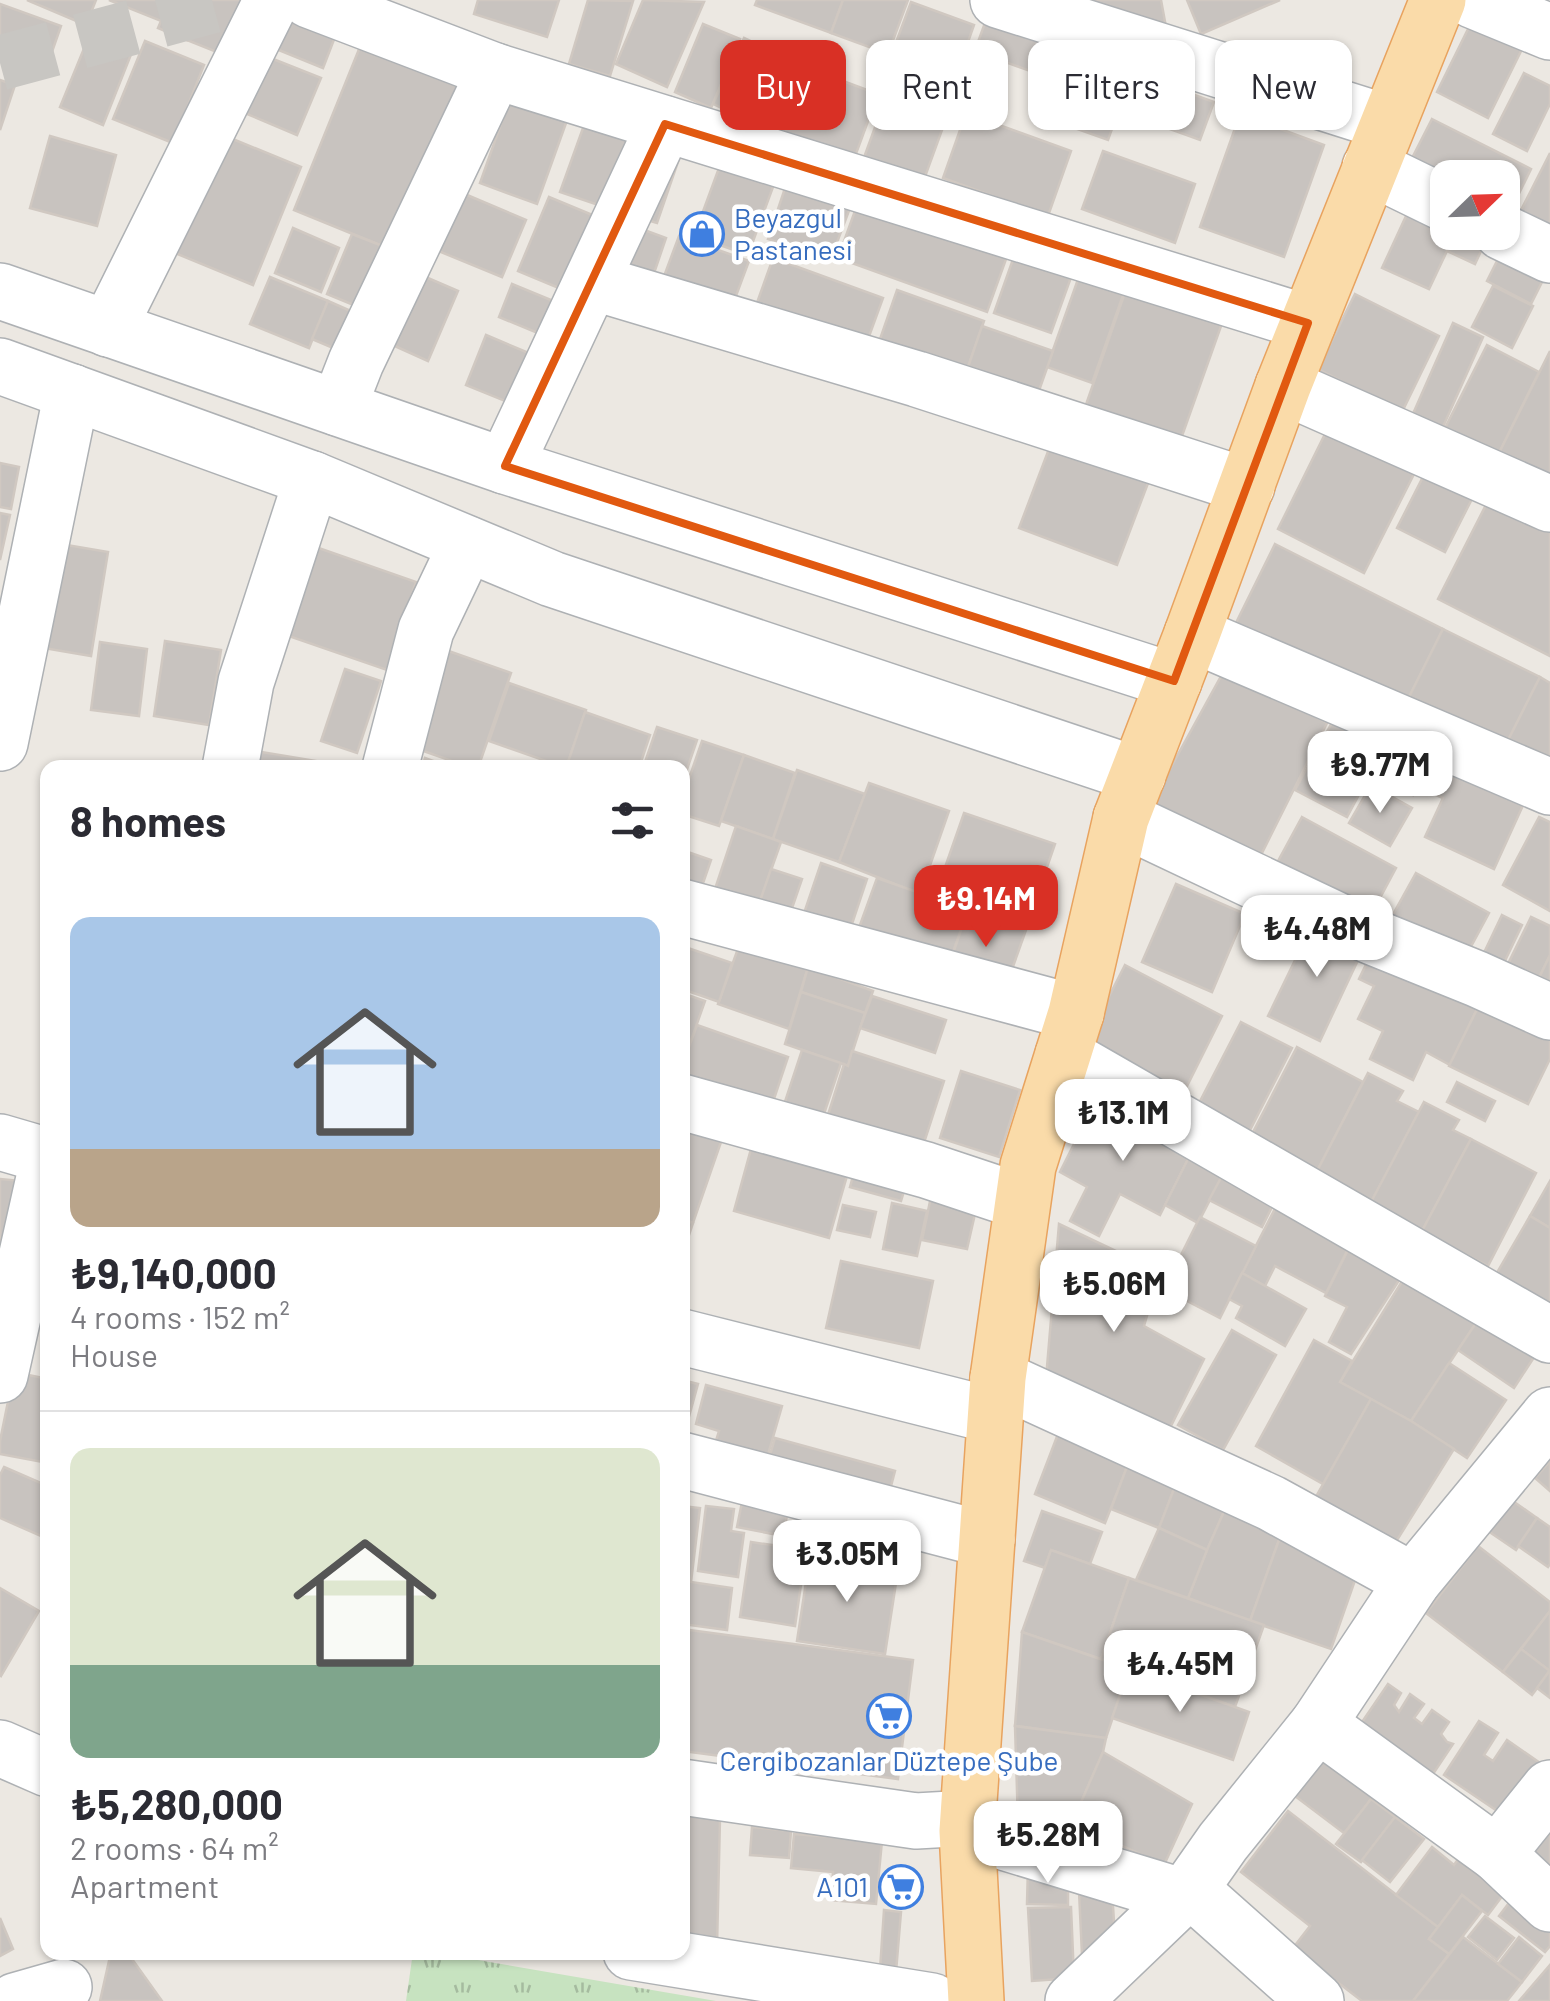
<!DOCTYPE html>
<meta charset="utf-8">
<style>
:root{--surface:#fff;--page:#f2f2f3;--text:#2b2b33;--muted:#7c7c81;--line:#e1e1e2;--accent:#d93025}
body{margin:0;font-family:Barlow,sans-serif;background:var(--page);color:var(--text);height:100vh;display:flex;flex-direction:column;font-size:38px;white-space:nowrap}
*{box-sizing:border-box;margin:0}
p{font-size:32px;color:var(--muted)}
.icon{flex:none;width:55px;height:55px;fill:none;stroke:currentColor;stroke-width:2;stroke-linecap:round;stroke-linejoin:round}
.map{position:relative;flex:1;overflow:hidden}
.drawer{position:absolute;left:40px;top:760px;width:650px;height:1200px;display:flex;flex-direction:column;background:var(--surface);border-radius:20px;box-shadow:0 2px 8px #0004}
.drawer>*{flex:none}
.hud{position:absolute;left:720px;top:40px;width:680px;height:90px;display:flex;gap:20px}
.needle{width:65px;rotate:67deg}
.tools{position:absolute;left:1430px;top:160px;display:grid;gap:20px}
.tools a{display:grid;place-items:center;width:90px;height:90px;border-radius:20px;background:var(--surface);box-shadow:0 2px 8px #0004;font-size:50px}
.price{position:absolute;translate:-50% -85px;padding:0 22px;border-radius:20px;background:#fff;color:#222;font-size:32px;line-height:65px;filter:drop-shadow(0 2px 5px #0008)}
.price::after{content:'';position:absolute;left:50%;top:60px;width:30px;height:22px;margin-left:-15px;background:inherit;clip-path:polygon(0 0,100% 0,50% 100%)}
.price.current{background:var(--accent);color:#fff}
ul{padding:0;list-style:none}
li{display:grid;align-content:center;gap:20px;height:530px;padding:0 30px}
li+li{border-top:2px solid var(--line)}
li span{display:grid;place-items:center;height:310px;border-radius:20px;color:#555}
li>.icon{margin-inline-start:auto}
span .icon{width:180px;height:180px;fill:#fffc;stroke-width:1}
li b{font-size:42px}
h2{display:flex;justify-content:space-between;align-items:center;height:120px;padding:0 30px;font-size:42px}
.chip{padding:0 35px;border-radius:20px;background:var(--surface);box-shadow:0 2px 8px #0004;font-size:35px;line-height:90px}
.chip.current{background:var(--accent);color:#fff}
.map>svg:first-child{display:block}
.park{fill:url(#park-tufts)}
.building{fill:#c8c3bf;stroke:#d0c8c1;stroke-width:2.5}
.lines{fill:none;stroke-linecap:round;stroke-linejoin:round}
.major-tunnel{stroke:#c8c6c2;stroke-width:55;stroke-dasharray:55 28;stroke-linecap:butt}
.minor-casing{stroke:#aeb1b4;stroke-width:58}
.major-casing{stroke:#e8a35f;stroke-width:58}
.minor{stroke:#fff;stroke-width:55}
.major{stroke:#fadba9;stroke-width:55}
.marked{fill:none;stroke:#e15910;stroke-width:8;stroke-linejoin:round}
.labels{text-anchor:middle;stroke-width:9;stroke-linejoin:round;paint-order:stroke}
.shop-label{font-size:28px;fill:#366cbe;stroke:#fff;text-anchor:start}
</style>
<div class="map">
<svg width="1550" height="2001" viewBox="0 0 1550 2001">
<defs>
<pattern id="park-tufts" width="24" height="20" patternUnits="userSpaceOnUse" patternTransform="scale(2.5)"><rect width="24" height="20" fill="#c7e3c0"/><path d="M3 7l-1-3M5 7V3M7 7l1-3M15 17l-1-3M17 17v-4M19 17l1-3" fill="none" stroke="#a5bb9f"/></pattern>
</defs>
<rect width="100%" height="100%" fill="#ece8e2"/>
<polygon class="park" points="413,1952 437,1953 716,2001 406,2001"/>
<g class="building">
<polygon points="27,0 96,0 86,25"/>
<polygon points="109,0 170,0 161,21"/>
<polygon points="170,0 203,0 187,40 158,28"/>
<polygon points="203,0 240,0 246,2 224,55 187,40"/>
<polygon points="478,0 559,0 547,37 474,14"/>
<polygon points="588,0 633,1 610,76 569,64"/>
<polygon points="643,0 704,2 667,87 616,64"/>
<polygon points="757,0 843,0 831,33 755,5"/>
<polygon points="843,0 908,0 888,54 831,33"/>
<polygon points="1084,0 1161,0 1168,38"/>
<polygon points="1187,0 1280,0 1201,34"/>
<polygon points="911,2 974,25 952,87 888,64"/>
<polygon points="0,4 61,26 45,72 0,56"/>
<polygon points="990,9 1059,34 1044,76 1000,60 984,106 958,97"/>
<polygon points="277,13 335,37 323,68 264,44"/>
<polygon points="1473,19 1524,45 1488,118 1437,92"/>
<polygon points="703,24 740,39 711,108 675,92"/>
<polygon points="90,34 132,52 103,125 60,107"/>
<polygon points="744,38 802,65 770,131 713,104"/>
<polygon points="145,41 204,65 173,143 113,119"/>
<polygon points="362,42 465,84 397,252 294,210"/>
<polygon points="1077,50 1133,70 1108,140 1052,120"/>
<polygon points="263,55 321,78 297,135 240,111"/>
<polygon points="808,68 878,94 853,162 783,136"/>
<polygon points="1524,73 1550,86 1550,104 1527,151 1493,134"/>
<polygon points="1145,77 1214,102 1200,140 1131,115"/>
<polygon points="0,80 15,85 0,130"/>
<polygon points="513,90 570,112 537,204 480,183"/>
<polygon points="886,97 946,119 922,185 862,163"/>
<polygon points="966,113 1071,151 1048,216 943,178"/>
<polygon points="588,114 638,132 610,209 560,192"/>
<polygon points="1240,114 1324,145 1284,257 1200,227"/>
<polygon points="1432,119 1531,169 1509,214 1502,211 1502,178 1448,178 1409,164"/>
<polygon points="223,135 301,167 253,285 175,253"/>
<polygon points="50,136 116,155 97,226 30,208"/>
<polygon points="682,150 657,223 640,218"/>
<polygon points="1103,151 1195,184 1175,243 1082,209"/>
<polygon points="1550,153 1550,237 1516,220"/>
<polygon points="723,157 777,176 748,255 694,236"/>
<polygon points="786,185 850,208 830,261 768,239"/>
<polygon points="460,192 526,220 502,277 436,250"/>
<polygon points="861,194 1010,248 987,312 838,258"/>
<polygon points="549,197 602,219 571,293 518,271"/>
<polygon points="1413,201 1448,217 1448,232 1481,232 1488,236 1475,264 1447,251 1429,289 1382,268"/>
<polygon points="636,227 666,238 651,282 621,270"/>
<polygon points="293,228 339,248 321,292 275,273"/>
<polygon points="352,234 385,247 361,308 327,294"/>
<polygon points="679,236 749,261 733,304 663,279"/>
<polygon points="1017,248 1074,269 1051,333 994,313"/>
<polygon points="1499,257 1543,280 1531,304 1487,281"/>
<polygon points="773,258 883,298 863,353 753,314"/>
<polygon points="1083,265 1128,281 1092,383 1047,367"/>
<polygon points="407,269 458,291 428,361 377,338"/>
<polygon points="270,277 328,301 309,348 250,324"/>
<polygon points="1130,278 1226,312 1176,453 1081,419"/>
<polygon points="512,284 563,305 550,338 499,317"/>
<polygon points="1493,286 1533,306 1512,348 1472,327"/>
<polygon points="897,290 984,321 965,376 878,345"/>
<polygon points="1355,294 1439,336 1402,412 1318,369"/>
<polygon points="328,301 353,312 338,350 312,339"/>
<polygon points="1453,323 1483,337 1442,429 1412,416"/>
<polygon points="982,326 1053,351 1035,402 965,376"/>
<polygon points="486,335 531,354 510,403 466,385"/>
<polygon points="1487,345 1539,372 1498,455 1445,428"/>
<polygon points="1550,351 1550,481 1498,455"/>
<polygon points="1327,430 1414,474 1364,573 1278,529"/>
<polygon points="1055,433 1153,470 1117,565 1019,528"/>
<polygon points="0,463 19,467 11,509 0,507"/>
<polygon points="1427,469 1475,493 1445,552 1397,528"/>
<polygon points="1490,497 1550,528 1550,656 1438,599"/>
<polygon points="0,513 10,515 0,560"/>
<polygon points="49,542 108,552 91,656 32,646"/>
<polygon points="1275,544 1443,629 1400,716 1232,631"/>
<polygon points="310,545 416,582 387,670 280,633"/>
<polygon points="1443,629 1540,677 1498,761 1401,713"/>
<polygon points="165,641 221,650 209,725 154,716"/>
<polygon points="100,642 147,649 139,716 91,710"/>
<polygon points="440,648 511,673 478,768 472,768 406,745"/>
<polygon points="345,669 381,681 357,753 321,741"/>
<polygon points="1225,669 1327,723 1255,867 1148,809"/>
<polygon points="1540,677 1550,683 1550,779 1501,754"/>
<polygon points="509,683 586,710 566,768 489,741"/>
<polygon points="1340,708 1432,759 1413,795 1371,772 1347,817 1295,790"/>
<polygon points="585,712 650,735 639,768 566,768"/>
<polygon points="657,727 697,740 682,784 682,768 643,768"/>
<polygon points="702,741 744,755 719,826 682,814 682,799"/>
<polygon points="244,749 328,763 328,768 241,768"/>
<polygon points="744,755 795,773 773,839 721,821"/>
<polygon points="425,758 452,768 422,768"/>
<polygon points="1442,765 1524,803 1494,869 1425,837 1443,798 1429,792"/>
<polygon points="797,770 865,794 839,862 773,839"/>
<polygon points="869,783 949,811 920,894 839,862"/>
<polygon points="1371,785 1412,808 1390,846 1349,823"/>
<polygon points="964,813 1055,844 1026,928 935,896"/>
<polygon points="1302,817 1396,868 1365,926 1271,874"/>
<polygon points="1539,817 1550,822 1550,911 1503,885"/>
<polygon points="736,826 781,842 758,907 714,892"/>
<polygon points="682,850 711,860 700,892 682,886"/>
<polygon points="821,863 867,879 846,942 800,925"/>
<polygon points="771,869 802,879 789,917 758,907"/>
<polygon points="1416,873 1489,913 1460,967 1386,927"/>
<polygon points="877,878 968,910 947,969 856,936"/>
<polygon points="1176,884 1245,914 1212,992 1142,962"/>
<polygon points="968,910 1026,930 1005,989 947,971"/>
<polygon points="1502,915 1522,925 1502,967 1482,957"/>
<polygon points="1531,917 1550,926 1550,955 1538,980 1507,966"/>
<polygon points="1315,919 1366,943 1320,1041 1268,1016"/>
<polygon points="740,943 808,967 789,1029 718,1004"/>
<polygon points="1376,944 1483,997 1450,1065 1426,1052 1413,1080 1370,1059 1383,1031 1358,1019 1374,986 1359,979"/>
<polygon points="682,946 732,963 719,1002 682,989"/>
<polygon points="1550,955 1550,986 1538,980"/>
<polygon points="1125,965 1222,1016 1180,1100 1082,1050"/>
<polygon points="808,967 873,991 865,1013 801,992"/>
<polygon points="801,992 865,1013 848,1066 785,1044"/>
<polygon points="682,993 705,1001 682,1066"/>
<polygon points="872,996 946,1020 935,1053 860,1028"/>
<polygon points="1483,997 1550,1030 1550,1059 1528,1104 1449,1066"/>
<polygon points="1241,1022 1292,1048 1248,1134 1197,1107"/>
<polygon points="697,1025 788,1057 766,1123 682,1094 682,1066"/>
<polygon points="1297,1047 1363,1082 1315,1175 1249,1140"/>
<polygon points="802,1050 841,1063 817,1135 778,1123"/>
<polygon points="852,1051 944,1081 922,1149 827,1118 844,1064 848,1066"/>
<polygon points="961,1071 1020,1090 999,1157 940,1138"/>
<polygon points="1368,1073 1403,1091 1397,1101 1419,1112 1370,1204 1315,1175"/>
<polygon points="1457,1082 1495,1101 1485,1121 1447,1102"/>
<polygon points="1098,1096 1195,1145 1160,1215 1120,1194 1099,1236 1070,1221 1087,1187 1060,1172"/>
<polygon points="1424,1102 1459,1120 1453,1130 1471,1139 1422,1231 1370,1204"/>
<polygon points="757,1127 853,1155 829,1238 734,1211"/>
<polygon points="682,1129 721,1142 693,1223 682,1219"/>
<polygon points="1471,1139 1536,1173 1488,1266 1422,1231"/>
<polygon points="1195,1145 1229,1163 1198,1223 1165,1205"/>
<polygon points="859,1154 911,1168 901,1201 850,1187"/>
<polygon points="1229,1163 1281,1189 1262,1227 1209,1200"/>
<polygon points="0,1179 32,1182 24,1248 0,1246"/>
<polygon points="1550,1181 1550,1228 1530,1216"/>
<polygon points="934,1182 980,1192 967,1249 922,1240"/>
<polygon points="1282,1195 1356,1233 1326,1293 1275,1266 1265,1286 1242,1273"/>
<polygon points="892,1203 927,1211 917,1256 883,1249"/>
<polygon points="843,1205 876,1212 870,1237 837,1230"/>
<polygon points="1530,1216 1550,1228 1550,1317 1491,1283"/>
<polygon points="1200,1217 1256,1246 1220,1318 1164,1289"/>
<polygon points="682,1219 693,1223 682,1256"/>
<polygon points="1059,1224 1160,1272 1144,1326 1204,1359 1167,1434 1046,1379"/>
<polygon points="1353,1240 1407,1268 1351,1354 1329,1342 1347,1307 1325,1296"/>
<polygon points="48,1259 48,1320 29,1314"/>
<polygon points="841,1261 933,1281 919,1348 826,1328"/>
<polygon points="1409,1270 1482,1314 1411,1421 1340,1382"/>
<polygon points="1242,1273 1306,1309 1285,1346 1236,1318 1242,1306 1229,1299"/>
<polygon points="1482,1314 1538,1351 1514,1388 1458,1350"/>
<polygon points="1232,1330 1276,1355 1223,1450 1178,1425"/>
<polygon points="1314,1340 1352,1361 1340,1382 1371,1399 1323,1484 1256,1446"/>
<polygon points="1449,1363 1506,1400 1467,1458 1411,1421"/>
<polygon points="14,1372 48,1379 48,1463 0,1454 0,1441"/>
<polygon points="682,1380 698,1384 682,1442"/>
<polygon points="706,1385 782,1406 767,1458 715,1444 719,1431 696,1424"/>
<polygon points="1371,1399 1411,1421 1454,1449 1392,1548 1313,1502"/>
<polygon points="1058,1434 1129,1462 1105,1523 1035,1494"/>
<polygon points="775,1438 895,1471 885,1509 764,1476"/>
<polygon points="1131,1456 1179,1476 1159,1528 1111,1509"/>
<polygon points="1550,1461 1550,1491 1535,1478"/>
<polygon points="4,1467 48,1486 48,1539 0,1518 0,1475"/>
<polygon points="1179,1476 1230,1498 1207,1550 1159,1528"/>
<polygon points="744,1492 790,1500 783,1536 737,1527"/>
<polygon points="1507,1497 1537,1518 1516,1550 1485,1529"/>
<polygon points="1230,1498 1280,1537 1250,1621 1188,1598 1207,1550"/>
<polygon points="682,1506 700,1508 691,1582 732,1588 727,1630 682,1624"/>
<polygon points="706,1506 734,1509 731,1531 744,1533 738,1577 698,1571"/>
<polygon points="1042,1511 1102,1532 1090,1564 1051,1550 1045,1568 1024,1561"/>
<polygon points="805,1513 842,1520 836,1554 798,1547"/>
<polygon points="1537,1518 1550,1527 1550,1564 1548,1567 1518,1546"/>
<polygon points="1159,1528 1207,1550 1188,1598 1136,1580"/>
<polygon points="1280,1537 1360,1566 1331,1649 1250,1621"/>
<polygon points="751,1542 806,1550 795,1626 740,1617"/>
<polygon points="1478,1546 1550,1602 1550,1611 1503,1672 1426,1613"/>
<polygon points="1051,1550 1129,1578 1101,1659 1022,1632"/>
<polygon points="810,1556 898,1570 885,1654 797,1641"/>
<polygon points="1129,1578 1264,1625 1235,1707 1101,1659"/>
<polygon points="0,1588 39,1611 1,1676 0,1675"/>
<polygon points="1550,1611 1550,1671 1521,1649"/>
<polygon points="682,1629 913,1660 898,1779 682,1751"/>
<polygon points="1022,1632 1129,1669 1106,1738 1015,1726"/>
<polygon points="1521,1649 1550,1671 1532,1695 1503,1672"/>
<polygon points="1129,1669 1249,1712 1233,1760 1112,1718"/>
<polygon points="1550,1670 1550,1698 1537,1688"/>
<polygon points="1388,1684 1401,1693 1394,1705 1399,1712 1410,1694 1424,1704 1414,1718 1422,1724 1432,1710 1449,1722 1441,1734 1447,1742 1453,1744 1431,1777 1358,1728"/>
<polygon points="1479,1721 1498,1733 1484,1755 1493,1761 1507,1740 1546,1767 1512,1821 1444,1775"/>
<polygon points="1015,1726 1106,1738 1103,1752 1072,1823 1018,1823"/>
<polygon points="1103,1752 1192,1804 1164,1865 1072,1823"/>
<polygon points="1327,1755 1376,1793 1344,1833 1295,1796"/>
<polygon points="1371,1799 1395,1817 1361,1862 1336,1844"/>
<polygon points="1288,1811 1438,1927 1429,1939 1449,1954 1413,2001 1362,2001 1293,1948 1310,1926 1241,1872"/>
<polygon points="682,1812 720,1818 717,1947 682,1943"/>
<polygon points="1550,1813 1550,1875 1520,1849"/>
<polygon points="1395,1817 1424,1839 1390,1882 1362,1860"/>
<polygon points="752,1827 791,1831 789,1858 750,1855"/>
<polygon points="794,1834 882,1841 876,1904 831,1900 833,1872 791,1868"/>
<polygon points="1432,1847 1454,1865 1461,1855 1506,1891 1488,1915 1462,1895 1438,1927 1396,1895"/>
<polygon points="1028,1867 1068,1867 1068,1905 1027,1904"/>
<polygon points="1112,1890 1116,1954 1082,1955 1079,1891"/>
<polygon points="1518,1891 1550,1916 1550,1946 1545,1952 1499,1916"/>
<polygon points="1462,1895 1482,1911 1449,1954 1429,1939"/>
<polygon points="1071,1907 1074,1978 1032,1981 1028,1908"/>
<polygon points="884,1910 901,1912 896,1972 880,1970"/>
<polygon points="1485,1916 1514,1938 1497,1960 1468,1937"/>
<polygon points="0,1918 13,1949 0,1956"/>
<polygon points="1463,1937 1522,1982 1507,2001 1413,2001"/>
<polygon points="1519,1937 1542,1956 1522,1982 1498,1964"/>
<polygon points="111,1952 127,1952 162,2001 100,2001"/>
<polygon points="1550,1965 1550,2001 1519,2001"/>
</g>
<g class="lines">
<polyline class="major-tunnel" points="0,63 234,0"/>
<g class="minor-casing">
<g id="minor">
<polyline points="309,0 495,71 1308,323"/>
<polyline points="998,0 1388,123"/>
<polyline points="1472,0 1550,32"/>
<polyline points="1370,167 1448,205"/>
<polyline points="1502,232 1550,255"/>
<polyline points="592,282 917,379 1247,486"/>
<polyline points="0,291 505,466 1174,681"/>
<polyline points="108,329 272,0"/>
<polyline points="0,366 312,479 552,579 1138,775"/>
<polyline points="1283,386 1550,504"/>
<polyline points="338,408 356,362 495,71"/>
<polyline points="505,466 665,124"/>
<polyline points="1192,634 1550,787"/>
<polyline points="0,743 72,392"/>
<polyline points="230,768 246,682 312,479"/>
<polyline points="390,768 426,630 467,544"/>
<polyline points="1121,818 1368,935 1477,979 1550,1012"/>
<polyline points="682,907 1076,1013"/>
<polyline points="1063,1055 1550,1335"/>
<polyline points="682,1102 926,1170 1022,1202"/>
<polyline points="0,1142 48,1156"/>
<polyline points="682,1337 995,1416"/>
<polyline points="0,1375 48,1160"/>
<polyline points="998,1378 1271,1503 1413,1581"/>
<polyline points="682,1460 987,1540"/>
<polyline points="1318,1724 1497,1854 1550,1904"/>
<polyline points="0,1748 48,1769"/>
<polyline points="682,1787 916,1821 969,1818"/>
<polyline points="967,1831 1181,1896"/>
<polyline points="1497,1854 1550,1788"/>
<polyline points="1190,1889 1316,2001"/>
<polyline points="631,1952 932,2001"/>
<polyline points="15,2001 64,1987"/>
<polyline points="1073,2001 1190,1889 1223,1842 1318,1724 1413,1581 1550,1415"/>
</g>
</g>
<g class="major-casing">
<polyline id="major" points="976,2001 967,1831 998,1378 1028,1166 1076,1013 1121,818 1192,634 1283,386 1438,0"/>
</g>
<use href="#minor" class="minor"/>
<use href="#major" class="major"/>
</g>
<path class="marked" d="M 665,124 L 1308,323 L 1174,681 L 505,466 Z"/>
<defs>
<g id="shop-ring" transform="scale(2.25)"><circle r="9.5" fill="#fff" stroke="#3f7fe0" stroke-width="1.5"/><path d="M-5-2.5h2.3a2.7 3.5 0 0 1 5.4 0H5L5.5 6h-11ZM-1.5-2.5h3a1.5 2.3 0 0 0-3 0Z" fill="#3f7fe0"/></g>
<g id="supermarket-ring" transform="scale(2.25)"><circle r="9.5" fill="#fff" stroke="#3f7fe0" stroke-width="1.5"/><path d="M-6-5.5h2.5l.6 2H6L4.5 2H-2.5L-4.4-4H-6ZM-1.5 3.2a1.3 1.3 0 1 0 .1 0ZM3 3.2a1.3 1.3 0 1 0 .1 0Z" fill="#3f7fe0"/></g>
</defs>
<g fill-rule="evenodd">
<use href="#shop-ring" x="702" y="234"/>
<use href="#supermarket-ring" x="889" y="1716"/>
<use href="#supermarket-ring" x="901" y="1887"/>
</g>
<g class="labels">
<g class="shop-label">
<text x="734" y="228">Beyazgul<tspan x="734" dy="32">Pastanesi</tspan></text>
<text x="889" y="1771" text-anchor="middle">Cergibozanlar Düztepe Şube</text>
<text x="868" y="1897" text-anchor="end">A101</text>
</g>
</g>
</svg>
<div class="tools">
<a><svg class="needle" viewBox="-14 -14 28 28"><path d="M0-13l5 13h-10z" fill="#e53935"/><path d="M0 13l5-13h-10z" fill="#7c7c81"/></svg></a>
</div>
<b class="price" style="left:1380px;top:816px">₺9.77M</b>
<b class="price current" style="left:986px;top:950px">₺9.14M</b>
<b class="price" style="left:1317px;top:980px">₺4.48M</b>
<b class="price" style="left:1123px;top:1164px">₺13.1M</b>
<b class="price" style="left:1114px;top:1335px">₺5.06M</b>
<b class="price" style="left:847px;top:1605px">₺3.05M</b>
<b class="price" style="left:1180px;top:1715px">₺4.45M</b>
<b class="price" style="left:1048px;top:1886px">₺5.28M</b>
<div class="hud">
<a class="chip current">Buy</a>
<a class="chip">Rent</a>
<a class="chip">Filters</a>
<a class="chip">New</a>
</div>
<section class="drawer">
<h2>8 homes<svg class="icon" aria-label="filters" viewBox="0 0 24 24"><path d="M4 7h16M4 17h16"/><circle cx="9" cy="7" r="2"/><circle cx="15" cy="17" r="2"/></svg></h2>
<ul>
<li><span style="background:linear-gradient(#a9c7e8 75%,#b9a48a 0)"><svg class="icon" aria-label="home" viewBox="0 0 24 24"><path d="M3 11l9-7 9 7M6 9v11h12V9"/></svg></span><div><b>₺9,140,000</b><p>4 rooms · 152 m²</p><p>House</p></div></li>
<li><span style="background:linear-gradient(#dfe7d0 70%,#7fa58c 0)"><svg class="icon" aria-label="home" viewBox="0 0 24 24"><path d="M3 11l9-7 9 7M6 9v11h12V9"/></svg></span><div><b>₺5,280,000</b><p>2 rooms · 64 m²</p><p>Apartment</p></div></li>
</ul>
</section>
</div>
